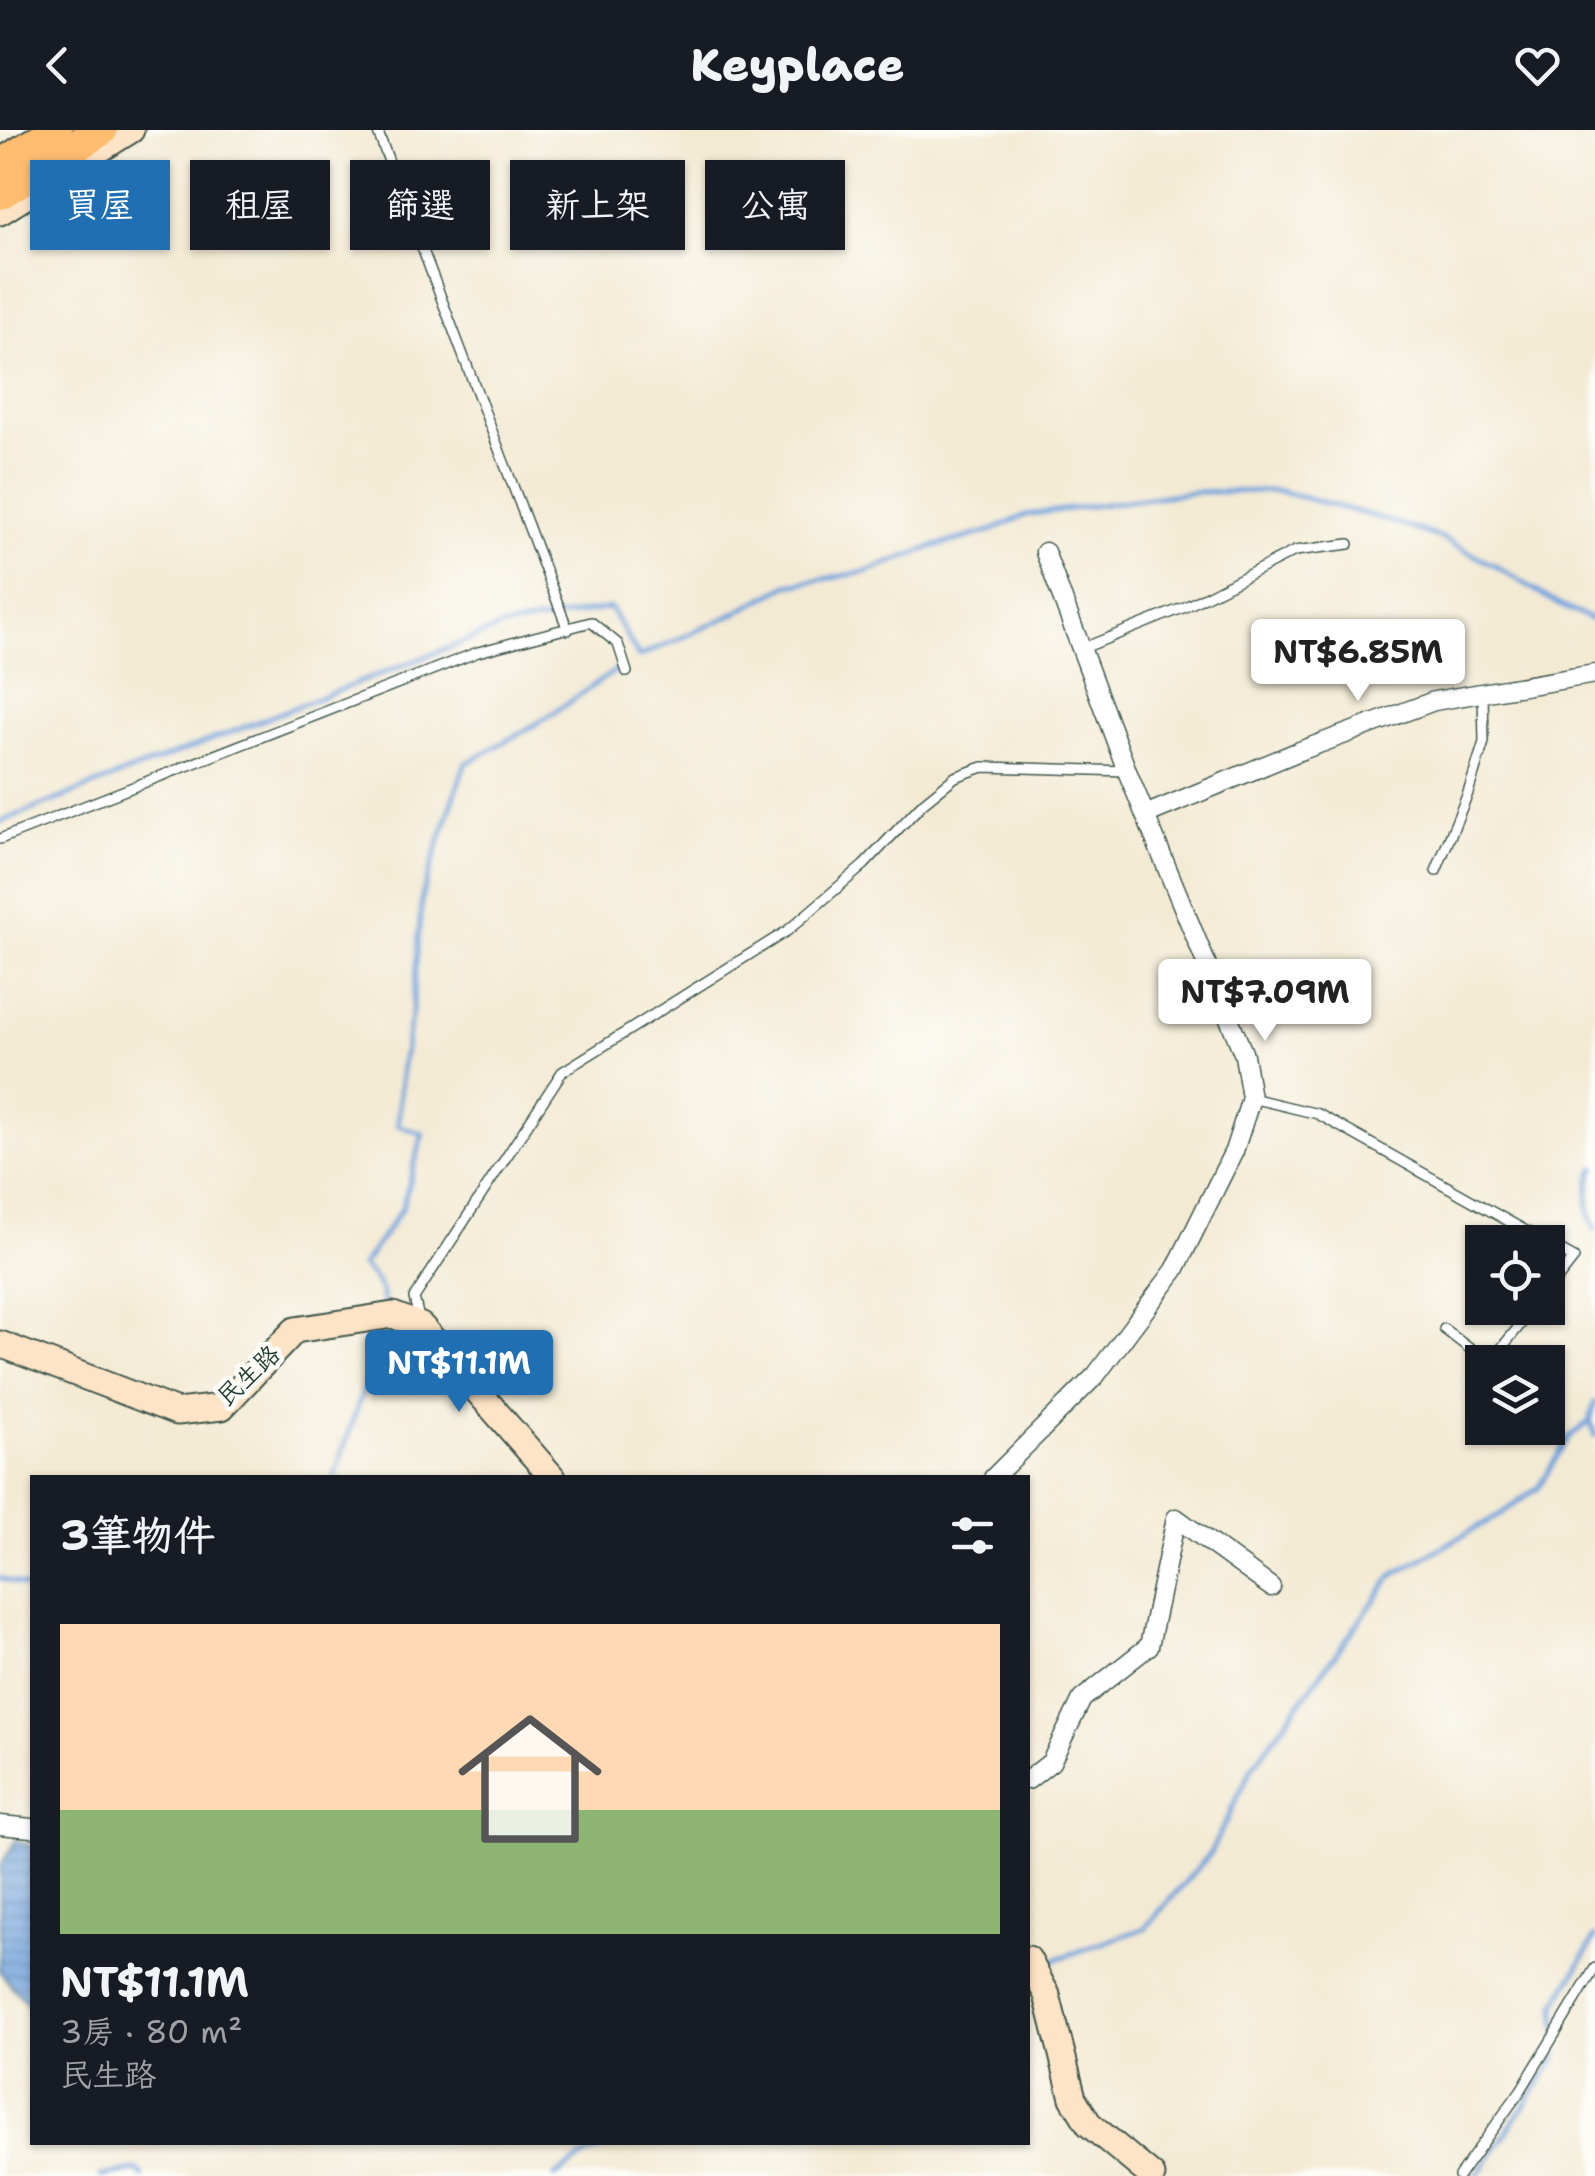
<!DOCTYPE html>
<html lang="zh-TW">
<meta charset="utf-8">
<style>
:root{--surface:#171b24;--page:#242831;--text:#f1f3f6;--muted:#9ea1a6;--line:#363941;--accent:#1f6fb2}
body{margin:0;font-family:"Shantell Sans","LXGW WenKai TC",sans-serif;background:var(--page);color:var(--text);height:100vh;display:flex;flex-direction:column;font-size:38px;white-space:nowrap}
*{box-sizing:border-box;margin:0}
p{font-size:32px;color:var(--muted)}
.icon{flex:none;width:55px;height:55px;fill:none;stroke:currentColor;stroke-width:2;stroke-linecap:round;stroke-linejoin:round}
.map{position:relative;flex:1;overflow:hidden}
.details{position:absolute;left:30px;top:1345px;width:1000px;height:670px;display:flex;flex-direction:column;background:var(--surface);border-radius:0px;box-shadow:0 2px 8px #0004}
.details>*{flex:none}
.guide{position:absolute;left:30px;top:30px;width:1000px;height:90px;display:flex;gap:20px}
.buttons{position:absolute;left:1465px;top:1095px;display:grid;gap:20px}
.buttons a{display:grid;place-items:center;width:100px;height:100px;border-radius:0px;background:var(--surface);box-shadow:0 2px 8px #0004;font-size:50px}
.price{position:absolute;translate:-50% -85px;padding:0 22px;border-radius:10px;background:#fff;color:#222;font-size:32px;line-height:65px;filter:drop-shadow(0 2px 5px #0008)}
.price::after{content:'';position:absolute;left:50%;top:60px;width:30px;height:22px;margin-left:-15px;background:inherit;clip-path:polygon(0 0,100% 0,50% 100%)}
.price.active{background:var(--accent);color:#fff}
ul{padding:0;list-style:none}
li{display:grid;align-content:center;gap:20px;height:530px;padding:0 30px}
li+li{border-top:2px solid var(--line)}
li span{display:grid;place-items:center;height:310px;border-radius:0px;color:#555}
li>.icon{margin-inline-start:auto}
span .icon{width:180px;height:180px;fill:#fffc;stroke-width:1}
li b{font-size:42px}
h2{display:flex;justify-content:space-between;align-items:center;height:120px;padding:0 30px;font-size:42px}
.tag{padding:0 35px;border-radius:0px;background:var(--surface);box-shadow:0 2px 8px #0004;font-size:35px;line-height:90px}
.tag.active{background:var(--accent);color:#fff}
header{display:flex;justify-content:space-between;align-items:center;height:130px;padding:0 30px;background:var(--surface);font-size:45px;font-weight:800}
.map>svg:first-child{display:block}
.water{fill:url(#water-rules);stroke:#487088;stroke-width:2.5}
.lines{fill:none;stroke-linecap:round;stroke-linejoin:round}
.stream{stroke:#71a3dc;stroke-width:5}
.lane-casing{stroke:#3f574c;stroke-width:12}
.street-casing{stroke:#3f574c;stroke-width:21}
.secondary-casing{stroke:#3f574c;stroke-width:29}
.highway-casing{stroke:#3f574c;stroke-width:36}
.lane{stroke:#fff;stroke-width:9}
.street{stroke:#fff;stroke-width:18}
.secondary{stroke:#fee4c6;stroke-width:25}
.highway{stroke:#fdbc70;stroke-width:32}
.labels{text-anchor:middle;stroke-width:9;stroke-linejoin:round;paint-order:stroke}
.street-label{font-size:25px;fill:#1f3d34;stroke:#fdfcf7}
</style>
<header><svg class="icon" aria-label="back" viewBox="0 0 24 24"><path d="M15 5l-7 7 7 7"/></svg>Keyplace<svg class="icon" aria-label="heart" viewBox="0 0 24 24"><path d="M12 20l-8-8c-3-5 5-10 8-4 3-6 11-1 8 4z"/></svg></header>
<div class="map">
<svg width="1595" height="2046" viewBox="0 0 1595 2046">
<defs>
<pattern id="water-rules" width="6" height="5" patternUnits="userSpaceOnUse" patternTransform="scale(2.5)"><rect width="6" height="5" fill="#71a3dc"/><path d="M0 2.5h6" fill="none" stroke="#5c86b3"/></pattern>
</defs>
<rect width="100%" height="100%" fill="#fdfcf7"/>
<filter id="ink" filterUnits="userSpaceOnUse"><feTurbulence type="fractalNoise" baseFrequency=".01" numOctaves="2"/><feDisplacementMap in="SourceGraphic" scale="20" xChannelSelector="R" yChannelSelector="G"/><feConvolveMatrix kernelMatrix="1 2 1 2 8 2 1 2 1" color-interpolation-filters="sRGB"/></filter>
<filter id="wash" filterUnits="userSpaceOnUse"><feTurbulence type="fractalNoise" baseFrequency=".0048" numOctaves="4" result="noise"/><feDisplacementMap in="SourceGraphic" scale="40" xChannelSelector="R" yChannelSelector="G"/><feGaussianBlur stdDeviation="2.25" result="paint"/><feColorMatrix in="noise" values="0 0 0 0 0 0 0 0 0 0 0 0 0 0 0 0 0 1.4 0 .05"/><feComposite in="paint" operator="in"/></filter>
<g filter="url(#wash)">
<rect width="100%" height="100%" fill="#f3ead3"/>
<polygon class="water" points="15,1711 32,1716 32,1880 0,1842 0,1736"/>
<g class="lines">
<g class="stream">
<polyline points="0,692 499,498 610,478 639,527 732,485 788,455 866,442 932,417 991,401 1026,385 1193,362 1279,361 1373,386 1442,408 1501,439 1557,474 1595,491"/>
<path d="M 1595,1038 C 1587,1054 1585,1083 1595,1099"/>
<path d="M 383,1177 C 385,1160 374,1147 362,1136 L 402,1078 L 423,1004 L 398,995 L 402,934 L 412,882 L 422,765 L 465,634 L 543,590 L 616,540"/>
<polyline points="1590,1291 1595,1306"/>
<polyline points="334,1348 381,1206 382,1193"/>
<polyline points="0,1448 32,1459"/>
<polyline points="1040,1835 1145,1798 1209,1725 1252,1638 1393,1445 1501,1384 1538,1358 1569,1307 1590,1291 1595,1272"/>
<polyline points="1556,1897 1556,1875 1595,1807"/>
<polyline points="101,2046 137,2040 143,2046"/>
<polyline points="555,2046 588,2024 617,2012"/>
<polyline points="1477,2046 1556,1928 1556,1908"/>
</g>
</g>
</g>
<g filter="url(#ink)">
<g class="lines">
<g class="lane-casing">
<g id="lane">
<polyline points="377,0 568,500"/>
<polyline points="1081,519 1185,477 1295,421 1349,414"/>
<polyline points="0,709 478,522 591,492 618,514 627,542"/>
<polyline points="1436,741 1468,663 1484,612 1483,564"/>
<polyline points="1251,968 1318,984 1574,1128 1548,1161"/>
<polyline points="420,1192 414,1168 562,942 787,801 864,735 923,673 955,647 983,637 1127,641"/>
<polyline points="1444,1199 1487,1232"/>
<polyline points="1490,1232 1534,1178"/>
<polyline points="1459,2046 1521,1960 1595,1838"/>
</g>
</g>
<g class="street-casing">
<g id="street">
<polyline points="1145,685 1297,622 1434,571 1595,544"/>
<polyline points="993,1348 1096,1245 1175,1140 1234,1021 1247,981 1251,968 1244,925 1127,641 1045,422"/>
<polyline points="1028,1650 1051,1632 1082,1569 1149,1516 1176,1388 1271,1457"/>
<polyline points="0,1695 32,1698"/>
</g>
</g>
<g class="secondary-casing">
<g id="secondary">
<polyline points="0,82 131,0"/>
<polyline points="0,1214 177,1282 222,1277 295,1200 393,1185 421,1196 553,1348"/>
<polyline points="1028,1829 1047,1865 1073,1968 1089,1994 1152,2046"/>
</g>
</g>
<g class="highway-casing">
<g id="highway">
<polyline points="0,36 56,0"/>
<polyline points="0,63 101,0"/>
</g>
</g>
<use href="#lane" class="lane"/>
<use href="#street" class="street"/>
<use href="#secondary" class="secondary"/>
<use href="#highway" class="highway"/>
</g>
</g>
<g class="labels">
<g class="street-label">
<text transform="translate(248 1245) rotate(-43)" y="9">民生路</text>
</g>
</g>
</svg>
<div class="buttons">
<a><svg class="icon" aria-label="locate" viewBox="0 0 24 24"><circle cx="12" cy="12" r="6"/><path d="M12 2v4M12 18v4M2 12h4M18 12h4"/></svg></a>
<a><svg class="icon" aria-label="layers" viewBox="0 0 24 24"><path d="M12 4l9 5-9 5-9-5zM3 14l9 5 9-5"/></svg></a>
</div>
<b class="price" style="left:1358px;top:574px">NT$6.85M</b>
<b class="price" style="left:1265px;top:914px">NT$7.09M</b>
<b class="price active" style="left:459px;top:1285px">NT$11.1M</b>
<div class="guide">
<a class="tag active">買屋</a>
<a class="tag">租屋</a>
<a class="tag">篩選</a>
<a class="tag">新上架</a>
<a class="tag">公寓</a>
</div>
<section class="details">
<h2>3筆物件<svg class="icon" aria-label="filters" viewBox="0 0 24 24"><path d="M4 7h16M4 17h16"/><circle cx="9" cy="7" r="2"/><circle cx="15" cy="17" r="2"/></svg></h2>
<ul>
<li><span style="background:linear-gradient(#ffd9b3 60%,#8fb573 0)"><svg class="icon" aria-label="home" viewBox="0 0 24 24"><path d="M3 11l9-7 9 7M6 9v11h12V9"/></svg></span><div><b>NT$11.1M</b><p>3房 · 80 m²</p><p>民生路</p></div></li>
</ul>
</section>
</div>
